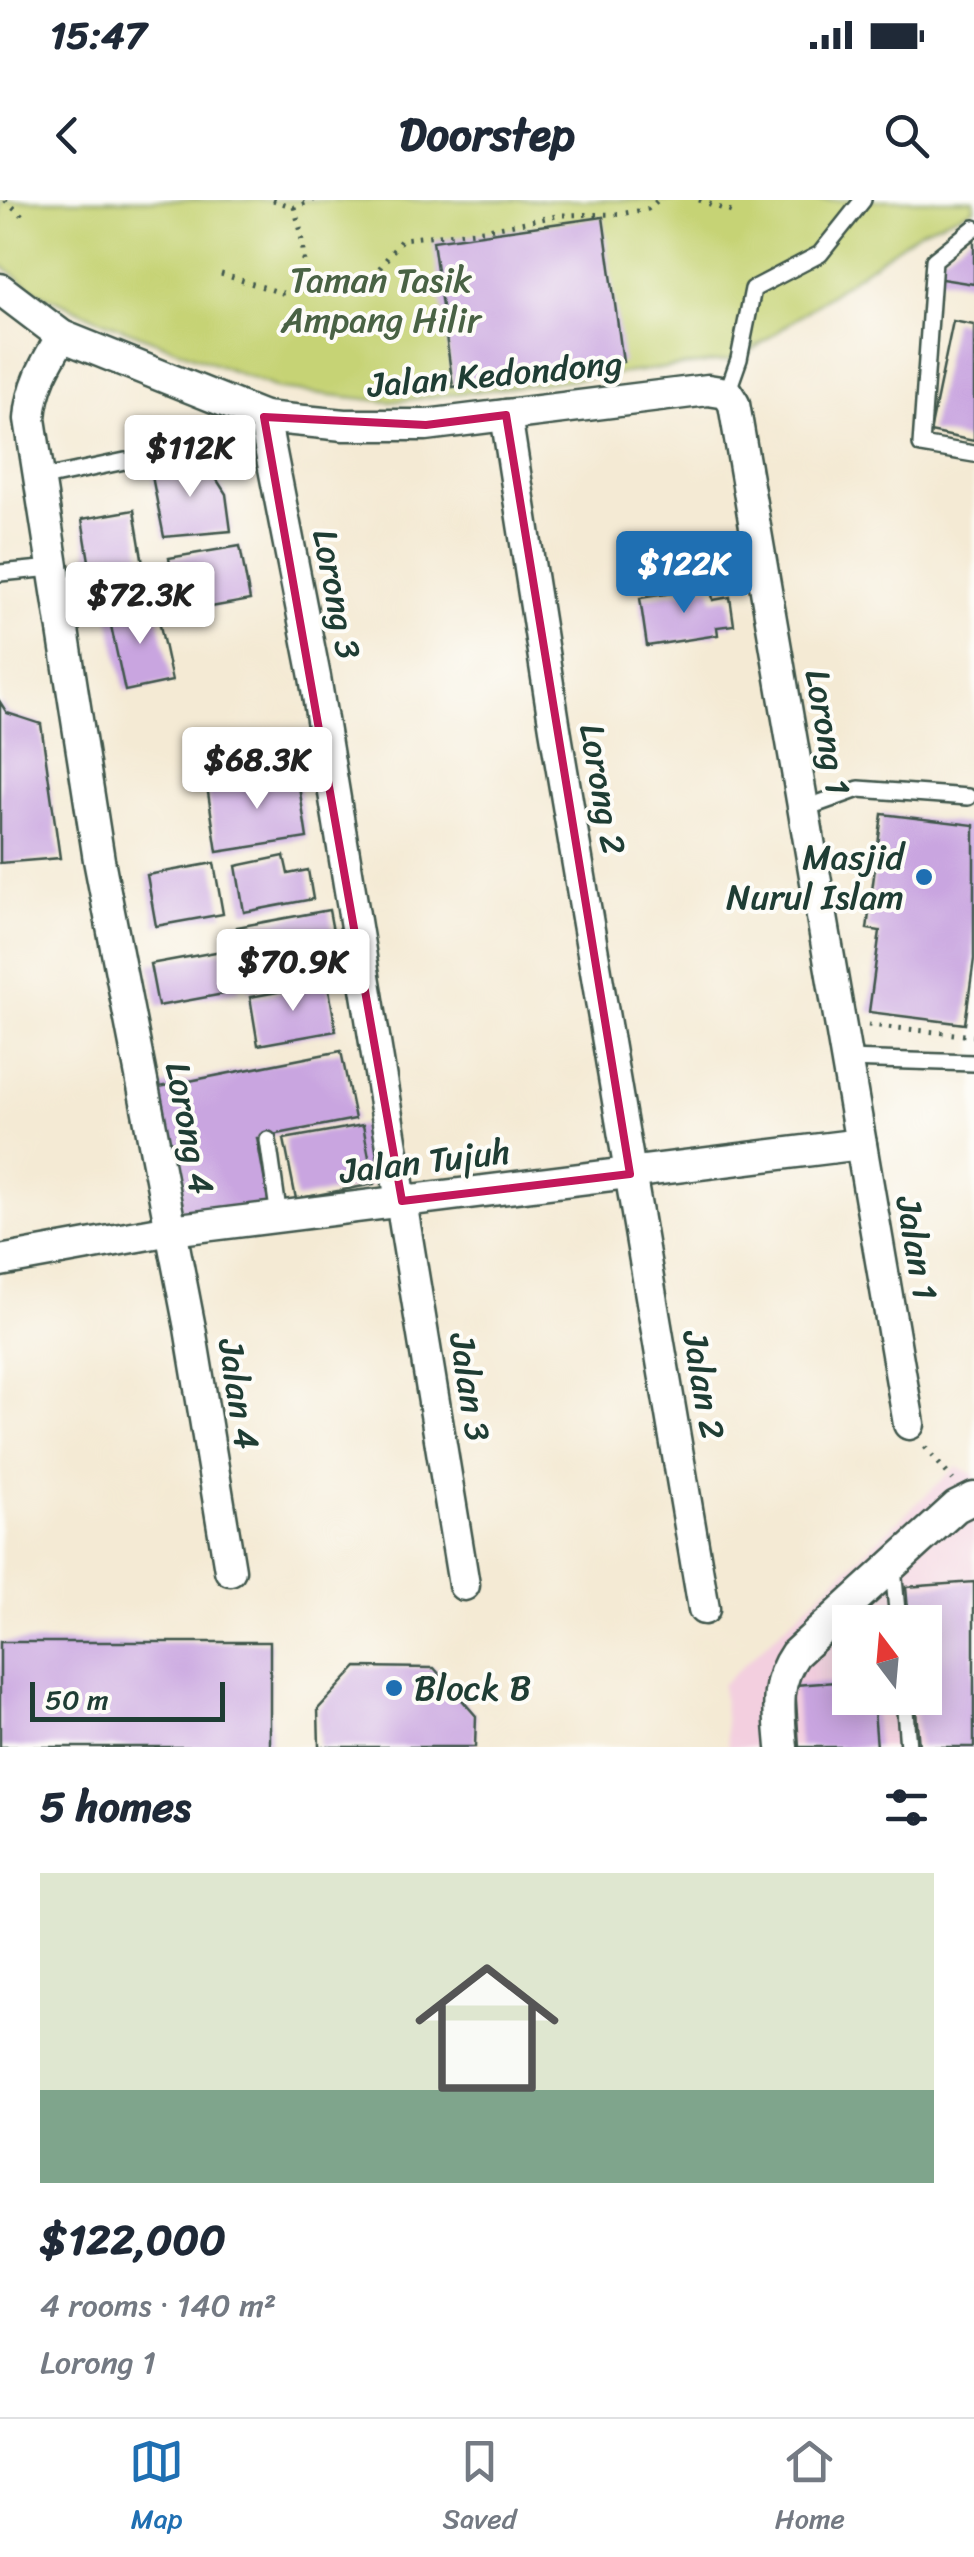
<!DOCTYPE html>
<meta charset="utf-8">
<style>
:root{--surface:#fff;--page:#f6f6f7;--text:#1f2937;--muted:#747a83;--line:#e0e1e3;--accent:#1f6fb2}
body{margin:0;font-family:Sriracha,sans-serif;background:var(--page);color:var(--text);height:100vh;display:flex;flex-direction:column;font-size:38px;white-space:nowrap}
*{box-sizing:border-box;margin:0}
p{font-size:32px;color:var(--muted)}
.icon{flex:none;width:55px;height:55px;fill:none;stroke:currentColor;stroke-width:2;stroke-linecap:round;stroke-linejoin:round}
.map{position:relative;height:1547px;overflow:hidden}
.side{display:flex;flex-direction:column;background:var(--surface);flex:1}
.side>*{flex:none}
.needle{width:65px;rotate:344deg}
.controls{position:absolute;left:832px;top:1405px;display:grid;gap:20px}
.controls a{display:grid;place-items:center;width:110px;height:110px;border-radius:0px;background:var(--surface);box-shadow:0 5px 25px #0003;font-size:50px}
.scale{position:absolute;left:30px;bottom:25px;width:195px;box-sizing:border-box;padding-left:10px;border:5px solid #1f3d34;border-top:0;font-size:28px;line-height:35px;white-space:nowrap;color:#1f3d34;-webkit-text-stroke:8px #fdfcf7;paint-order:stroke}
.price{position:absolute;translate:-50% -85px;padding:0 22px;border-radius:10px;background:#fff;color:#222;font-size:32px;line-height:65px;filter:drop-shadow(0 2px 5px #0008)}
.price::after{content:'';position:absolute;left:50%;top:60px;width:30px;height:22px;margin-left:-15px;background:inherit;clip-path:polygon(0 0,100% 0,50% 100%)}
.price.selected{background:var(--accent);color:#fff}
ul{padding:0;list-style:none}
li{display:grid;align-content:center;gap:20px;height:530px;padding:0 40px}
li span{display:grid;place-items:center;height:310px;border-radius:0px;color:#555}
li>.icon{margin-inline-start:auto}
span .icon{width:180px;height:180px;fill:#fffc;stroke-width:1}
li b{font-size:42px}
h2{display:flex;justify-content:space-between;align-items:center;height:120px;padding:0 40px;font-size:42px}
.status{display:flex;justify-content:space-between;align-items:center;height:70px;padding:0 50px;background:var(--surface);direction:ltr}
.status svg{height:28px;fill:currentColor}
header{display:flex;justify-content:space-between;align-items:center;height:130px;padding:0 40px;background:var(--surface);font-size:45px;font-weight:800}
.tabs{display:flex;justify-content:space-around;align-items:center;height:140px;border-top:2px solid var(--line);background:var(--surface);font-size:28px;color:var(--muted)}
.tabs a{display:grid;justify-items:center;gap:5px}
.tabs .selected{color:var(--accent)}
.map>svg:first-child{display:block}
.built{fill:#f3cfdf;fill-rule:evenodd}
.green{fill:#c6d374;stroke:#728854;stroke-width:2.5}
.building{fill:#c9a5e0}
.lines{fill:none;stroke-linecap:round;stroke-linejoin:round}
.lane-casing{stroke:#3f574c;stroke-width:20}
.street-casing{stroke:#3f574c;stroke-width:35}
.path{stroke:#3f574c;stroke-width:5;stroke-dasharray:2.5 8;stroke-linecap:butt}
.lane{stroke:#fff;stroke-width:15}
.street{stroke:#fff;stroke-width:30}
.marked{fill:none;stroke:#c2185b;stroke-width:8;stroke-linejoin:round}
.poi-dot{fill:#1f6fb2;stroke:#fdfcf7;stroke-width:4}
.labels{text-anchor:middle;stroke-width:8;stroke-linejoin:round;paint-order:stroke}
.park-label{font-size:35px;fill:#496244;stroke:#fdfcf7}
.street-label{font-size:35px;fill:#1f3d34;stroke:#fdfcf7}
.poi-label{font-size:35px;fill:#1f3d34;stroke:#fdfcf7;text-anchor:end}
</style>
<div class="status"><b>15:47</b><svg viewBox="0 0 49 12"><path d="M0 12V9h3v3zM5 12V6h3v6zM10 12V3h3v9zM15 12V0h3v12zM26 1h20v11H26zM47 4h2v5h-2z"/></svg></div>
<header><svg class="icon" aria-label="back" viewBox="0 0 24 24"><path d="M15 5l-7 7 7 7"/></svg>Doorstep<svg class="icon" aria-label="search" viewBox="0 0 24 24"><circle cx="10" cy="10" r="6"/><path d="M15 15l6 6"/></svg></header>
<div class="map">
<svg width="974" height="1547" viewBox="0 0 974 1547">
<rect width="100%" height="100%" fill="#fdfcf7"/>
<filter id="ink" filterUnits="userSpaceOnUse"><feTurbulence type="fractalNoise" baseFrequency=".01" numOctaves="2"/><feDisplacementMap in="SourceGraphic" scale="20" xChannelSelector="R" yChannelSelector="G"/><feConvolveMatrix kernelMatrix="1 2 1 2 8 2 1 2 1" color-interpolation-filters="sRGB"/></filter>
<filter id="wash" filterUnits="userSpaceOnUse"><feTurbulence type="fractalNoise" baseFrequency=".0048" numOctaves="4" result="noise"/><feDisplacementMap in="SourceGraphic" scale="40" xChannelSelector="R" yChannelSelector="G"/><feGaussianBlur stdDeviation="2.25" result="paint"/><feColorMatrix in="noise" values="0 0 0 0 0 0 0 0 0 0 0 0 0 0 0 0 0 1.4 0 .05"/><feComposite in="paint" operator="in"/></filter>
<g filter="url(#wash)">
<rect width="100%" height="100%" fill="#f4ead4"/>
<path class="built" d="M 956,1267 L 974,1274 L 974,1547 L 728,1547 L 722,1485 ZM 850,1422 L 925,1422 L 925,1498 L 850,1498 Z"/>
<polygon class="green" points="0,0 974,0 974,9 921,30 739,159 390,202 279,189 100,120 37,92 0,64"/>
<g id="blocks">
<g class="building">
<polygon points="603,17 623,162 453,187 433,41"/>
<polygon points="974,33 974,84 935,78 937,61"/>
<polygon points="953,121 974,125 974,241 930,232"/>
<polygon points="185,261 212,272 226,294 231,331 164,337 150,266"/>
<polygon points="134,310 147,388 95,397 82,319"/>
<polygon points="240,346 250,400 178,413 169,358"/>
<polygon points="711,387 713,400 730,397 734,425 717,427 718,435 647,446 640,398"/>
<polygon points="155,402 172,481 125,491 108,412"/>
<polygon points="0,502 7,513 41,524 60,658 0,663"/>
<polygon points="297,573 307,638 217,652 207,586"/>
<polygon points="882,614 974,625 974,759 965,824 869,812 880,731 867,729"/>
<polygon points="284,656 288,674 308,670 313,699 244,712 236,666"/>
<polygon points="214,663 223,714 156,726 147,675"/>
<polygon points="329,710 341,774 249,791 237,727"/>
<polygon points="232,749 240,791 158,806 150,764"/>
<polygon points="328,783 336,831 258,845 250,797"/>
<polygon points="341,851 355,919 257,938 269,1005 183,1018 154,888"/>
<polygon points="363,925 374,984 296,999 284,939"/>
<polygon points="974,1382 974,1547 919,1547 915,1498 925,1498 925,1422 909,1422 906,1387"/>
<rect x="0" y="1442" width="270" height="105"/>
<polygon points="357,1467 434,1468 476,1516 475,1547 319,1547 318,1509"/>
<polygon points="850,1481 850,1498 873,1498 877,1547 799,1547 795,1485"/>
</g>
</g>
</g>
<g filter="url(#ink)">
<use href="#blocks" fill-opacity="0" stroke="#3f574c" stroke-width="2.5"/>
<g class="lines">
<g class="lane-casing">
<g id="lane">
<polyline points="974,28 934,60 921,245 974,254"/>
<polyline points="727,193 739,159 753,89 820,54 863,0"/>
<polyline points="39,279 125,261"/>
<polyline points="0,373 52,368"/>
<polyline points="677,378 761,367"/>
<polyline points="803,609 859,589 968,597"/>
<polyline points="846,859 974,863"/>
<polyline points="268,940 279,1017"/>
<polyline points="893,1367 898,1422"/>
<polyline points="904,1498 908,1547"/>
</g>
</g>
<g class="street-casing">
<g id="street">
<polyline points="0,89 62,136 264,217 344,225 426,225 708,190 727,193 734,204 909,1224"/>
<path d="M 62,136 C 46,163 32,186 30,219 L 99,660 L 190,1128 L 230,1370"/>
<polyline points="506,215 555,529 704,1409"/>
<polyline points="264,217 315,477 464,1385"/>
<polyline points="0,1061 171,1030 861,944"/>
<path d="M 782,1547 C 779,1511 774,1484 795,1454 L 956,1307 L 974,1298"/>
</g>
</g>
<g class="path">
<polyline points="5,0 22,15"/>
<polyline points="273,0 294,7 314,0"/>
<polyline points="699,0 734,13"/>
<polyline points="294,7 301,32 307,88"/>
<polyline points="221,74 282,93 371,79 402,39 483,30 562,15 620,14 648,9 658,0"/>
<polyline points="868,825 974,836"/>
<polyline points="925,1247 953,1280"/>
</g>
<use href="#lane" class="lane"/>
<use href="#street" class="street"/>
</g>
</g>
<path class="marked" d="M 506,215 L 630,974 L 402,1001 L 264,217 L 426,225 Z"/>
<g class="poi-dot">
<circle cx="924" cy="677" r="10"/>
<circle cx="394" cy="1488" r="10"/>
</g>
<g class="labels">
<g class="park-label">
<text x="381" y="92">Taman Tasik<tspan x="381" dy="40">Ampang Hilir</tspan></text>
</g>
<g class="street-label">
<text transform="translate(495 174) rotate(-5)" y="12">Jalan Kedondong</text>
<text transform="translate(337 394) rotate(79)" y="12">Lorong 3</text>
<text transform="translate(828 532) rotate(80)" y="12">Lorong 1</text>
<text transform="translate(603 589) rotate(80)" y="12">Lorong 2</text>
<text transform="translate(190 928) rotate(79)" y="12">Lorong 4</text>
<text transform="translate(425 961) rotate(-7)" y="12">Jalan Tujuh</text>
<text transform="translate(917 1048) rotate(80)" y="12">Jalan 1</text>
<text transform="translate(704 1185) rotate(80)" y="12">Jalan 2</text>
<text transform="translate(470 1187) rotate(81)" y="12">Jalan 3</text>
<text transform="translate(239 1194) rotate(81)" y="12">Jalan 4</text>
</g>
<g class="poi-label">
<text x="904" y="669">Masjid<tspan x="904" dy="40">Nurul Islam</tspan></text>
<text x="414" y="1500" text-anchor="start">Block B</text>
</g>
</g>
</svg>
<div class="controls">
<a><svg class="needle" viewBox="-14 -14 28 28"><path d="M0-13l5 13h-10z" fill="#e53935"/><path d="M0 13l5-13h-10z" fill="#747a83"/></svg></a>
</div>
<div class="scale">50 m</div>
<b class="price" style="left:190px;top:300px">$112K</b>
<b class="price selected" style="left:684px;top:416px">$122K</b>
<b class="price" style="left:140px;top:447px">$72.3K</b>
<b class="price" style="left:257px;top:612px">$68.3K</b>
<b class="price" style="left:293px;top:814px">$70.9K</b>
</div>
<section class="side">
<h2>5 homes<svg class="icon" aria-label="filters" viewBox="0 0 24 24"><path d="M4 7h16M4 17h16"/><circle cx="9" cy="7" r="2"/><circle cx="15" cy="17" r="2"/></svg></h2>
<ul>
<li><span style="background:linear-gradient(#dfe7d0 70%,#7fa58c 0)"><svg class="icon" aria-label="home" viewBox="0 0 24 24"><path d="M3 11l9-7 9 7M6 9v11h12V9"/></svg></span><div><b>$122,000</b><p>4 rooms · 140 m²</p><p>Lorong 1</p></div></li>
</ul>
</section>
<nav class="tabs">
<a class="selected"><svg class="icon" aria-label="map" viewBox="0 0 24 24"><path d="M3 6l6-2 6 2 6-2v14l-6 2-6-2-6 2zM9 4v14M15 6v14"/></svg>Map</a>
<a><svg class="icon" aria-label="saved" viewBox="0 0 24 24"><path d="M7 4h10v16l-5-4-5 4z"/></svg>Saved</a>
<a><svg class="icon" aria-label="home" viewBox="0 0 24 24"><path d="M3 11l9-7 9 7M6 9v11h12V9"/></svg>Home</a>
</nav>
